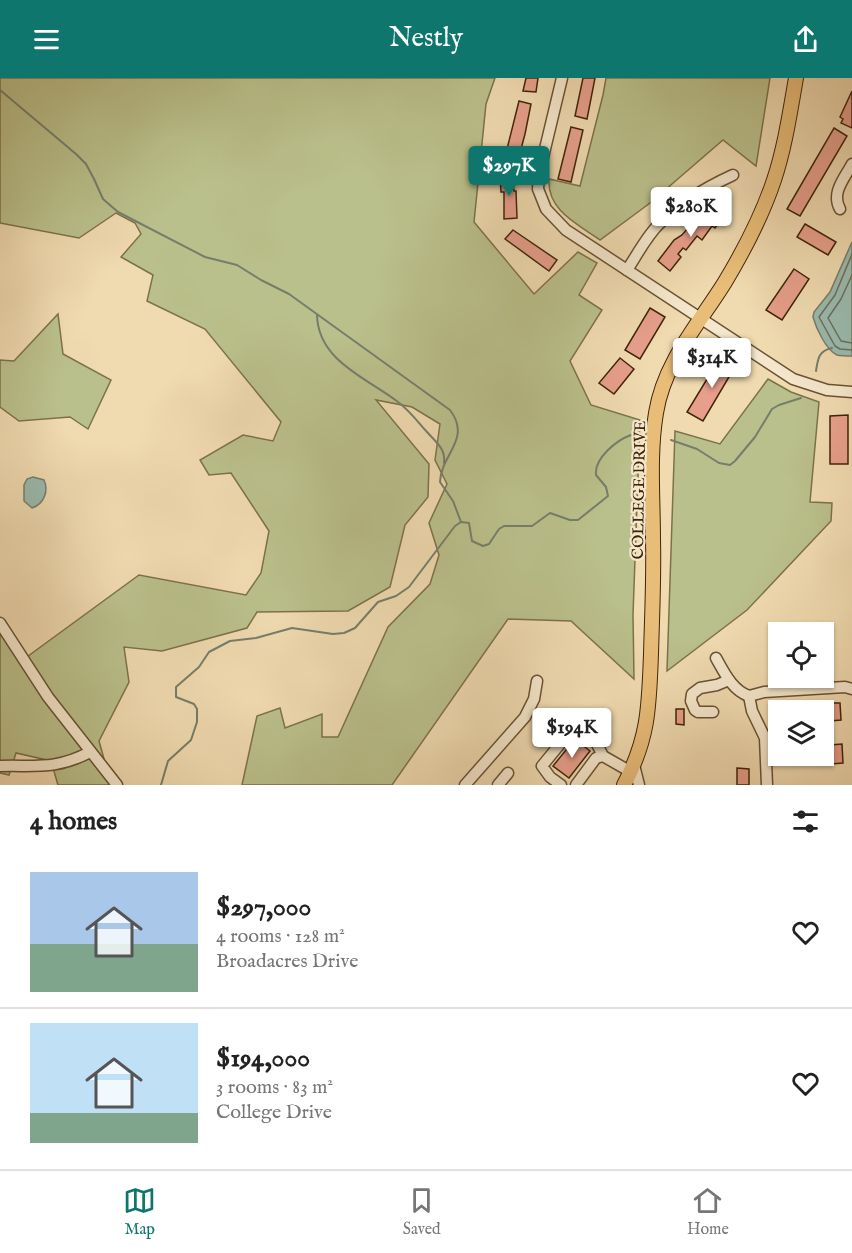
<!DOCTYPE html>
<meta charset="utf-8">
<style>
:root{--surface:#fff;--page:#f2f2f2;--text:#222;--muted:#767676;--line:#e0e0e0;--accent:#0f766e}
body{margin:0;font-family:"IM FELL English",serif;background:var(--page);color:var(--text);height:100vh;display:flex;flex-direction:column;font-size:22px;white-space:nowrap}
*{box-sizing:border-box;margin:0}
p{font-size:20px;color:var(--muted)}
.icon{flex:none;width:33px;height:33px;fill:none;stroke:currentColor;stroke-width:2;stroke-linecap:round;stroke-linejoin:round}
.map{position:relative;height:707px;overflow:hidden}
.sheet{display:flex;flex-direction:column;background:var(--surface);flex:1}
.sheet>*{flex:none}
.controls{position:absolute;left:768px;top:544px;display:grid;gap:12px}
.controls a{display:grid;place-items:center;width:66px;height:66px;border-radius:0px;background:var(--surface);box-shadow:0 2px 4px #0004;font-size:30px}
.price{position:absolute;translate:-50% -51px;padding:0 14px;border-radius:6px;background:#fff;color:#222;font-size:20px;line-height:39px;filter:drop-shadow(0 2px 3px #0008)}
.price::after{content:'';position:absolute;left:50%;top:36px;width:18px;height:14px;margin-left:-9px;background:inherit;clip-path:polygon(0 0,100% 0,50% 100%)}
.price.active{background:var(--accent);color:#fff}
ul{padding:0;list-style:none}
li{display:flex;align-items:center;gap:18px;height:150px;padding:0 30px}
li+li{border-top:2px solid var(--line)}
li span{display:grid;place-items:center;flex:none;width:168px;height:120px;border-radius:0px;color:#555}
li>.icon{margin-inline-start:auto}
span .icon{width:72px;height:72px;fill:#fffc;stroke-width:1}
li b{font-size:26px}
h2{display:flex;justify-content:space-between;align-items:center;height:72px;padding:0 30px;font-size:26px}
header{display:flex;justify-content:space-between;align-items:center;height:78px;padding:0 30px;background:var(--accent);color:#fff;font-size:27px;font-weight:600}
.tabs{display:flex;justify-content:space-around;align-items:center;height:84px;border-top:2px solid var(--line);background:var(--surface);font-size:16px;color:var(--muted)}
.tabs a{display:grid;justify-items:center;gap:3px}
.tabs .active{color:var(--accent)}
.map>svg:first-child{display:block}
.green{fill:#bac08b;stroke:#7c724a;stroke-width:1.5}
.water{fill:#9abaae;stroke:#757e6c;stroke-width:1.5}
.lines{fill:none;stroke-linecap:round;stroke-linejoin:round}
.shore{stroke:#6c6f5c;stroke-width:1.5}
.stream{stroke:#757e6c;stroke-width:2}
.building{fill:#e79f8b;stroke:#3e240a;stroke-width:1.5}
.minor-casing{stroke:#6a5234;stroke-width:13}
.major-casing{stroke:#3e240a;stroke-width:16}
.minor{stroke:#f5e7cc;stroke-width:10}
.major{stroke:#e8bd78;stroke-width:14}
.labels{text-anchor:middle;stroke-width:4.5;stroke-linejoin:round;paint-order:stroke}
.street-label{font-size:16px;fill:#3e240a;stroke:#f5e7cc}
</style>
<header><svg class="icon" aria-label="menu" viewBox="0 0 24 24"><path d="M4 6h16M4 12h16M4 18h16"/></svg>Nestly<svg class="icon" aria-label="share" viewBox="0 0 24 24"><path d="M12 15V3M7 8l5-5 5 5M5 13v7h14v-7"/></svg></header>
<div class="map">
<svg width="852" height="707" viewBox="0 0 852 707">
<rect width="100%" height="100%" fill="#f0dab0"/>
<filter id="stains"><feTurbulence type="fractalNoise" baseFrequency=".00333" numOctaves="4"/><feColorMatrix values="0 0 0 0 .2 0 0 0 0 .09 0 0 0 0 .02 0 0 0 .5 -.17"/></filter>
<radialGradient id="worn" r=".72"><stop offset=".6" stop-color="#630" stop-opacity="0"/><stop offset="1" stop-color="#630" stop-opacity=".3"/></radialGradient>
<g class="green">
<polygon points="0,0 495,0 486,26 474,144 534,216 578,174 597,185 579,217 602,232 570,283 591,327 640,342 633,537 634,601 571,543 508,541 392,707 242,707 257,638 280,630 285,650 322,636 322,659 338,659 388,549 430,506 439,477 429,445 447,406 435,382 440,346 412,329 376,322 429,386 428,419 405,447 390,509 348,533 257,534 247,550 162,573 124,569 129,604 99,663 108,695 117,707 58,707 51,683 16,675 9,697 0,695 0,546 24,581 139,497 246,517 261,495 269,453 231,395 209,397 200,382 243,357 273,363 281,344 205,251 147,223 153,197 121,179 141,156 135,145 116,135 79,160 0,145"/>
<path d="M 606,0 L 770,0 L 756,88 L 723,62 L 650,125 L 600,162 C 578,146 547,133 549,101 L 580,108 L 603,17 Z"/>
<polygon points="58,236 63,276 111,302 88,351 70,339 19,343 0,329 0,282 14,283"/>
<polygon points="768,301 791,314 819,324 810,424 832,425 831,443 747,532 667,593 675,353 720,366"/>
</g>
<g class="water">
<path d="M 852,164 L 852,278 C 847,278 842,278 837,277 C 826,272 816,250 813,239 L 814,234 L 830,214 Z"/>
<path d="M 33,399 L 44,402 C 49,413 44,426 32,430 L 24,423 L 24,407 L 27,401 Z"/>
</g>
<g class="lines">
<g class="shore">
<polyline points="852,176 835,217 819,239 835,268 840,271 852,272"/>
<polyline points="852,197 841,221 828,240 841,263 852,265"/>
</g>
<g class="stream">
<path d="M 0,12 L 76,76 L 86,86 L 94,101 L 103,121 L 118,134 L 205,179 L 237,187 L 261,202 L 289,216 L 450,332 C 472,361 441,376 440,404 L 453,423 L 461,444"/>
<path d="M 317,237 C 318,283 367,300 398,324 C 409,332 418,344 427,354 C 436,364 446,371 444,385"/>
<path d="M 816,293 C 818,281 818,273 832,270"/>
<polyline points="671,362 697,371 719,385 730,387 735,383 755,359 772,331 779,327 801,320"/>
<path d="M 461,444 L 469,445 L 472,463 L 483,468 L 489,466 L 499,451 L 504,448 L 532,448 L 550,435 L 570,442 L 578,442 L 608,418 L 606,409 L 596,397 C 594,380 617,362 631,357"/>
<polyline points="161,707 168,683 191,662 197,644 197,631 194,626 176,619 176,609 199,589 209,574 230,563 256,560 292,550 333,556 344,555 355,550 378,524 396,518 409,509 455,448 461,444"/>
</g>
</g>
<g class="building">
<polygon points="526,0 538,0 536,14 523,13"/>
<polygon points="583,0 595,0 587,41 575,38"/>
<polygon points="852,13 852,50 841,45 843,41 840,39"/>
<polygon points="519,23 531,26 525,56 517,86 504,83"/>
<polygon points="571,49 583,52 571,104 558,101"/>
<polygon points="834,50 847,58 800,138 787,131"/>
<polygon points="512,96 514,113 516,113 517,140 504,141 504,114 501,114 500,97"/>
<polygon points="715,128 726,136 715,150 712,148 702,162 697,158 686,172 683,170 678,176 681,179 670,193 658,183 674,162 682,157 688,150 690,152 695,145 697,147 703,139 705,141"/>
<polygon points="805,146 836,164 828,177 797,159"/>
<polygon points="513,152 557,182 549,193 505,161"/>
<polygon points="794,191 809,201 782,242 766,232"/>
<polygon points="650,230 665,239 640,281 625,272"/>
<polygon points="721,278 736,287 703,343 687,334"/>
<polygon points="620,280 634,291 614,316 599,305"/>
<polygon points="848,337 848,386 830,386 830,338"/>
<polygon points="829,625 840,625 841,642 830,643"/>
<polygon points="676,631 684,631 684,647 676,646"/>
<polygon points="575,661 590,673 569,700 553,688"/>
<polygon points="842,666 843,685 831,686 830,667"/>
<polygon points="737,690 749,691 749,707 737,707"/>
</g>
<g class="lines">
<g class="minor-casing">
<g id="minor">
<polyline points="562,0 539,96 538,111 546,131 566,152 793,301 827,312 852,314"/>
<path d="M 840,131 C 831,115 844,101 852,86"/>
<path d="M 627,192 C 637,177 646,159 659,146 C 679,125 707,109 733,97"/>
<polyline points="0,545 48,619 117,707"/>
<path d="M 716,580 C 724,594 732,612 749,618"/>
<polyline points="713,634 698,634 695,632 691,623 692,616 700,610 717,607 729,602"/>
<polyline points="634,687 639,707"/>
<path d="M 0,688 C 36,687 56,692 90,674"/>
<polyline points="465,707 525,639 534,621 537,603"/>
<polyline points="498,707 508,695"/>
<polyline points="561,707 550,699 542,688 564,661 575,651 596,664 603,678 631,694"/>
<polyline points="576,707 596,680 603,678"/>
<polyline points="767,707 765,660 752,633 749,618 764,614 845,609 852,611"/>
</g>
</g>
<g class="major-casing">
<path id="major" d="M 624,707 C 649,659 649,628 651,576 C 652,538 654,500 653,462 C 653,420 649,377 656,335 C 664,284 699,246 725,204 C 743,174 763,135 774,102 C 785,69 790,34 796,0"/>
</g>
<use href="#minor" class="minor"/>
<use href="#major" class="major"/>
</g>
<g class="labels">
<g class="street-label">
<text transform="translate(638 412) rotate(-89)" y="6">COLLEGE DRIVE</text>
</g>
</g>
<rect width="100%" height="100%" filter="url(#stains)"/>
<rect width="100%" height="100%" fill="url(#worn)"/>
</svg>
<div class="controls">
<a><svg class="icon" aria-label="locate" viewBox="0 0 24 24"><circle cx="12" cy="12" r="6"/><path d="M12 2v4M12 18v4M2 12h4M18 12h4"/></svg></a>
<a><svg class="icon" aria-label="layers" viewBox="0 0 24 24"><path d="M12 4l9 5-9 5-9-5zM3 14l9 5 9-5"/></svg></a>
</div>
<b class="price active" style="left:509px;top:119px">$297K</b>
<b class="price" style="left:691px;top:160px">$280K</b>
<b class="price" style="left:712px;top:311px">$314K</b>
<b class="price" style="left:572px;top:681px">$194K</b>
</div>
<section class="sheet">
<h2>4 homes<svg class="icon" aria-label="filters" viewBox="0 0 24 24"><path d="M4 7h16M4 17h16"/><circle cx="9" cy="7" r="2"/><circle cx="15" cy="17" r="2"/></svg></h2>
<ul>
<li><span style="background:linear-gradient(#a9c7e8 60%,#7fa58c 0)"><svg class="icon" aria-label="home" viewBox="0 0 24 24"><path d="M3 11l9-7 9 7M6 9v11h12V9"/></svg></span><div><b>$297,000</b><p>4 rooms · 128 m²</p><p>Broadacres Drive</p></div><svg class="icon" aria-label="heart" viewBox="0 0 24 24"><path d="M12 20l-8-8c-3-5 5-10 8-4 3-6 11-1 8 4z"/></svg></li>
<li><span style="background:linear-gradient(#bfe0f5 75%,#7fa58c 0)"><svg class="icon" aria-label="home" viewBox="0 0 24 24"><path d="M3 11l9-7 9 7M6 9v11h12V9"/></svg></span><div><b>$194,000</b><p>3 rooms · 83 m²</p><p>College Drive</p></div><svg class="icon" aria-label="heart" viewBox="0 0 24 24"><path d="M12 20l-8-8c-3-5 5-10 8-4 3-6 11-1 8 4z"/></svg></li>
</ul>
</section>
<nav class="tabs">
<a class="active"><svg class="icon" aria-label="map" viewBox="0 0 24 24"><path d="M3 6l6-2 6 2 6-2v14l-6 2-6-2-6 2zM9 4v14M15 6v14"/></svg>Map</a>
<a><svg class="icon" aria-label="saved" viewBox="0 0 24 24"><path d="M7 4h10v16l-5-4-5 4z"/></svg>Saved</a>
<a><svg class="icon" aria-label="home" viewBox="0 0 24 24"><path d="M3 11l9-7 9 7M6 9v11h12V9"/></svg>Home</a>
</nav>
